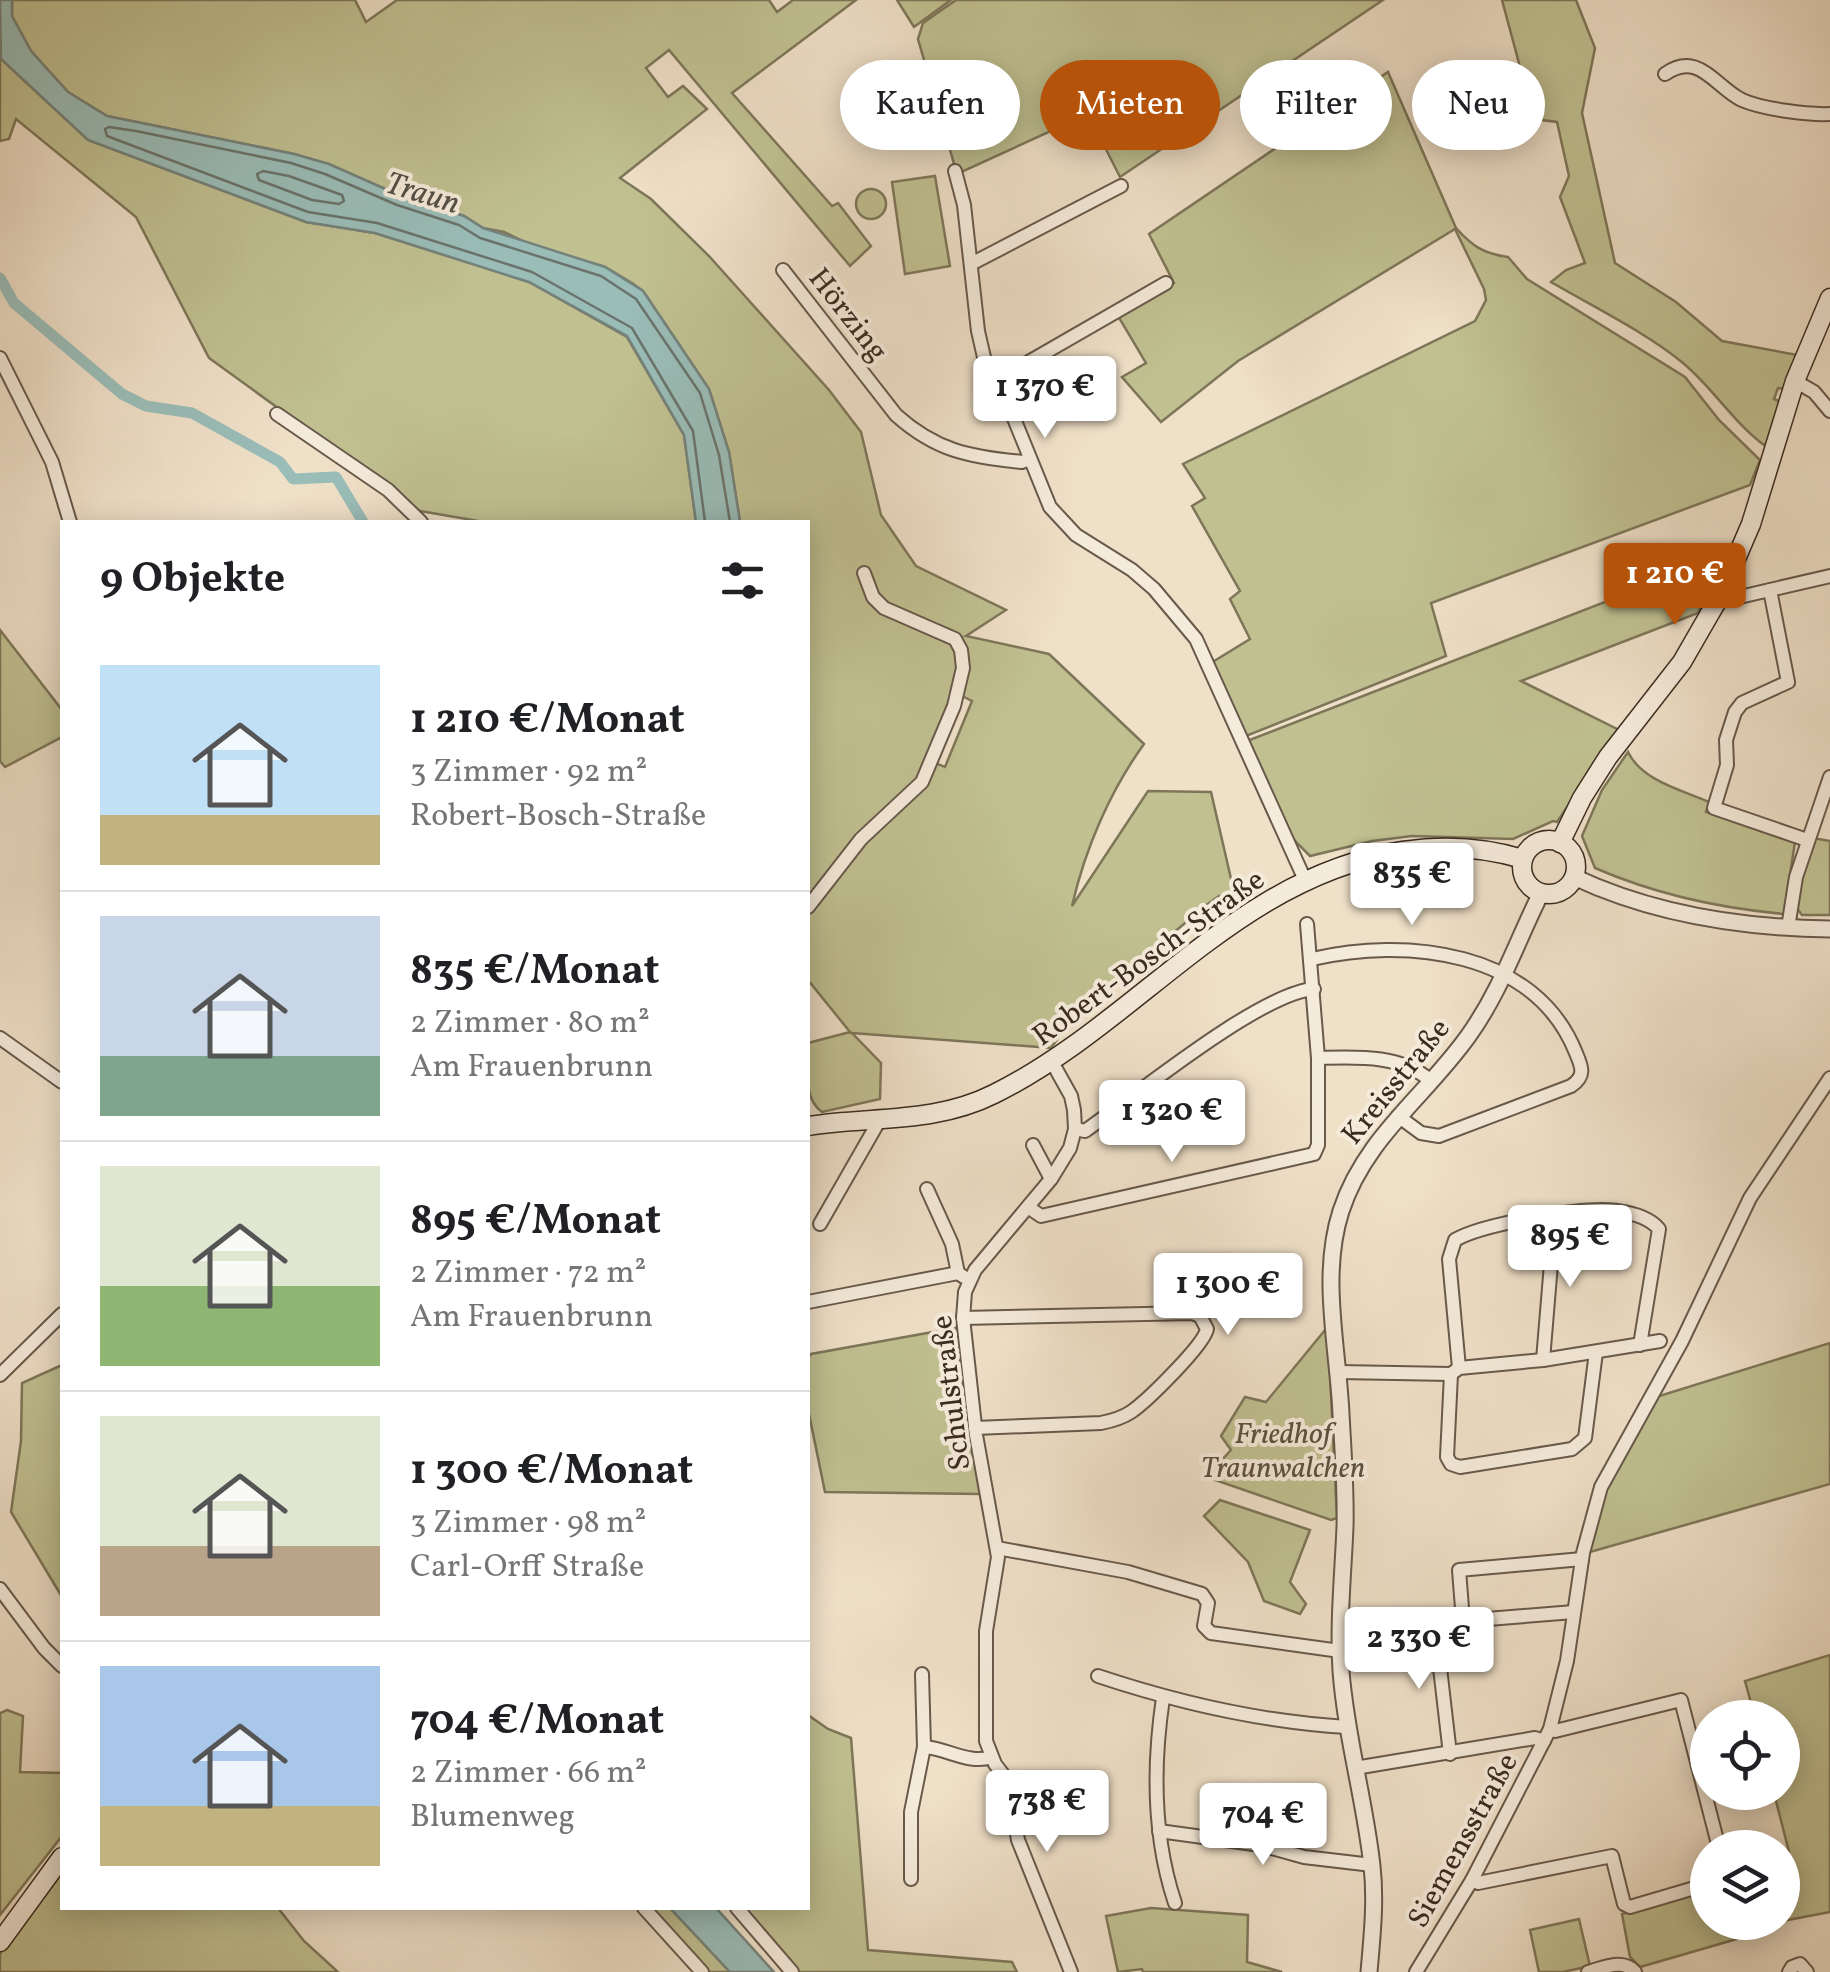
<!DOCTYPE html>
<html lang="de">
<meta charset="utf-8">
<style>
:root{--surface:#fff;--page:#f6f6f6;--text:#202124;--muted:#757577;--line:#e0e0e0;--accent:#b45309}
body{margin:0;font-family:Vollkorn,serif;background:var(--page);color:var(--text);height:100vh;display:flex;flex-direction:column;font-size:38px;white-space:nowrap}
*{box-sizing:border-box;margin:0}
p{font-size:32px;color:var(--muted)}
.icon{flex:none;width:55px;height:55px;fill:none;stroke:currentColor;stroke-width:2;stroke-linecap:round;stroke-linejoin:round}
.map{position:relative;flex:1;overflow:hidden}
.side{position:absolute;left:60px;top:520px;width:750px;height:1390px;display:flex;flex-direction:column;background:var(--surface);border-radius:0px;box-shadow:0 5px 25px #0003}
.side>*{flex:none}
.guide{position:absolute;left:840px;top:60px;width:840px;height:90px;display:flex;gap:20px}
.fabs{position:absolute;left:1690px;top:1700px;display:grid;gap:20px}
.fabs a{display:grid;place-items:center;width:110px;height:110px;border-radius:50%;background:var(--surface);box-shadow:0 5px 25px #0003;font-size:50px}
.price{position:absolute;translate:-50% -85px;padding:0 22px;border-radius:10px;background:#fff;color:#222;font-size:32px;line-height:65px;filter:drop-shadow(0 2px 5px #0008)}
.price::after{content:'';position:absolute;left:50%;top:60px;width:30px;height:22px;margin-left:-15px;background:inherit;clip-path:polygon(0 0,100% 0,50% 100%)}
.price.active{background:var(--accent);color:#fff}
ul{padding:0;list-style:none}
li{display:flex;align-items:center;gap:30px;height:250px;padding:0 40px}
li+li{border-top:2px solid var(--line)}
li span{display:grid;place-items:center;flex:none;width:280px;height:200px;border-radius:0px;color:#555}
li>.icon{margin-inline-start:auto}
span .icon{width:120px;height:120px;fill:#fffc;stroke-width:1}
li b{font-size:42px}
h2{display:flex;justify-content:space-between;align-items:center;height:120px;padding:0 40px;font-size:42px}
.chip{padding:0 35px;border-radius:45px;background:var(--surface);box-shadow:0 5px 25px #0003;font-size:35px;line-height:90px}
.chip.active{background:var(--accent);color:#fff}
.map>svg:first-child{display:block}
.green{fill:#c0c091;stroke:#7e7659;stroke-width:2.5;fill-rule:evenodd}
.water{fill:#9abdb8;stroke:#74837c;stroke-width:2.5}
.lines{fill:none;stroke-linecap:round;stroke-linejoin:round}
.shore{stroke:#6a746c;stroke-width:2.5}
.canal{stroke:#9abdb8;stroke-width:11}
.minor-casing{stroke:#68594b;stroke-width:16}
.tertiary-casing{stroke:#68594b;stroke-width:19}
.secondary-casing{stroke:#3b2c21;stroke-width:21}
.minor{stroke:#f5ebdb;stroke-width:12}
.tertiary{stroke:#f5ebdb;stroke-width:15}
.secondary{stroke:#f5ebdb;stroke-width:18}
.labels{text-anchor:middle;stroke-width:8;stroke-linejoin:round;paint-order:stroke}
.street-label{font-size:30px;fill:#3b2c21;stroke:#f5ebdb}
.park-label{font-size:30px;font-style:italic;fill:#5c513d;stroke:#f5ebdb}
.water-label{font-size:32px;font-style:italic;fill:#535047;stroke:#f5ebdb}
</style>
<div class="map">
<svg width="1830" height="1972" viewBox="0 0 1830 1972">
<rect width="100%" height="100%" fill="#efe0c8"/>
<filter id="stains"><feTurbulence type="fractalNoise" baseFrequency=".002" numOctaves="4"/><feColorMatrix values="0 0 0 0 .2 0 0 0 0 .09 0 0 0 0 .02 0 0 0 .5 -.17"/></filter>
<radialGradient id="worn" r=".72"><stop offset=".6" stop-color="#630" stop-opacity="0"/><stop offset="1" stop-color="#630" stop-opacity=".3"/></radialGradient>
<g class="green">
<path d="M 12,0 L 355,0 L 366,22 L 397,0 L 769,0 L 777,12 L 793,0 L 856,0 L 732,93 L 832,206 L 838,203 L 871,246 L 850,266 L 669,50 L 646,68 L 668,97 L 683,86 L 707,109 L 620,178 L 651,199 L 709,256 L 829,390 L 861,432 L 881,515 L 916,566 L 1006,610 L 966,636 L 1049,654 L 1144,744 C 1110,791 1085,849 1072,906 L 1148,791 L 1211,792 L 1235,896 L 1219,896 L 1205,906 L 1072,1019 L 1051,1048 L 852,1033 L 881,1063 L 880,1099 L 822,1112 C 802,1098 808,1065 808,1043 L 850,1032 L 808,980 L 808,522 L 740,522 L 729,452 L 709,389 L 643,291 L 632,283 L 605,267 L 533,246 L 504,232 L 483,228 L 464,216 L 401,196 L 328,164 L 294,154 L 107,116 L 68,92 L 31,51 L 12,16 ZM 962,696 L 972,701 L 945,767 L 935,763 Z"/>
<polygon points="897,0 951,0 914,27"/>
<polygon points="956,0 1383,0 1120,177 1088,114 957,174 918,39 923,23"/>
<path d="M 1502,0 L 1576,0 L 1595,48 L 1582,113 L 1615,263 L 1676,302 L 1722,341 L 1797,355 L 1785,389 L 1778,388 L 1774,399 L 1781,402 L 1768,444 L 1764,445 C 1732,421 1713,388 1683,363 C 1647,333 1592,306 1551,282 L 1566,270 L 1585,263 L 1560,197 L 1569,176 L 1557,122 L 1534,119 Z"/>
<polygon points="0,58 88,140 306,222 375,233 529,282 627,337 684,435 696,522 484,522 420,511 209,358 136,217 16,119 9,139 0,141"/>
<path d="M 1388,72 L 1456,228 C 1472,246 1484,254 1508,257 L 1527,279 L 1685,377 L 1719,420 L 1760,460 L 1750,485 L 1431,603 L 1446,656 L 1241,738 L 1211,663 L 1250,639 L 1230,599 L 1240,591 L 1192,506 L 1205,498 L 1183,464 L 1475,321 L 1486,300 L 1484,289 L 1455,229 L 1238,361 L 1161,422 L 1122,377 L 1146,363 L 1118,316 L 1174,283 L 1149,234 Z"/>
<polygon points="935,176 950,266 905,274 892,182"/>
<circle cx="871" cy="204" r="15"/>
<polygon points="1726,555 1698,613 1521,681 1619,730 1557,822 1553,821 1513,839 1412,836 1372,841 1310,856 1293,839 1247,741"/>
<polygon points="0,630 62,710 62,737 5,767 0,761"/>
<path d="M 1628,752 C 1642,781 1682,790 1709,802 L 1706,812 L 1795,842 L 1784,914 C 1718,908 1657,895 1595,868 L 1582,836 L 1602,790 Z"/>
<polygon points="1813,838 1830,841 1830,915 1802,915 1796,907 1801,873"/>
<polygon points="955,1328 980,1494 825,1492 808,1409 808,1358 811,1354"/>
<polygon points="1325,1330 1328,1333 1337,1518 1331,1520 1212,1479 1208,1475 1231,1450 1221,1436 1245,1397 1266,1402"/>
<polygon points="1830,1343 1830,1484 1583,1554 1597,1504 1656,1397"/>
<polygon points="62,1365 62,1597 11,1512 21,1441 22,1383"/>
<polygon points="1220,1500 1310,1530 1290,1582 1306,1604 1300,1614 1264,1601 1248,1562 1204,1516"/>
<polygon points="1830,1655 1830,1912 1783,1921 1783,1854 1789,1852 1774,1793 1782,1792 1782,1718 1755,1717 1745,1681"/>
<polygon points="7,1710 23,1716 20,1772 62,1773 62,1836 0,1915 0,1713"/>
<polygon points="808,1715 828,1729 851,1738 868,1950 1012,1962 1017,1972 798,1972 743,1908 808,1908"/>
<polygon points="62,1866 62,1908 278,1908 304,1941 338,1972 0,1972 0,1954"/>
<polygon points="1707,1888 1708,1922 1774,1923 1761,1932 1640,1967 1630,1957 1622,1914"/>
<polygon points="648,1908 670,1908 730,1972 705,1972"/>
<polygon points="1151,1908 1248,1915 1247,1962 1282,1972 1143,1972 1142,1969 1118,1972 1106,1916"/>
<polygon points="1579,1919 1590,1966 1563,1972 1539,1972 1530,1930"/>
</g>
<g class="water">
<polygon points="0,0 12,0 12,16 31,51 68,92 107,116 294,154 329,164 401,196 464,216 483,228 605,267 643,291 709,389 729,452 740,522 696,522 684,435 627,336 529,282 375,233 306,222 88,140 1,59"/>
<polygon points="670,1908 716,1908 774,1972 730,1972"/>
</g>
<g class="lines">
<g class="shore">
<polygon points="263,171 289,176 342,195 344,201 339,204 312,200 259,180 257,174"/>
<polyline points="705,522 693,431 632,328 532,272 377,223 308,212 107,136 105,129 109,127 136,131 291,163 325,174 397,205 459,225 480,238 601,276 636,299 700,393 719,455 730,522"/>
</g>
<polyline class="canal" points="0,278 14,303 122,394 146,406 192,413 280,462 293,479 336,477 363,522"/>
<g class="minor-casing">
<g id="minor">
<path d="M 1665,74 C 1699,50 1715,87 1742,100 C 1762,109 1808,115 1830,114"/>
<polyline points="955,171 964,205 978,331 986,366 1013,416 1050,507 1076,535 1132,570 1154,589 1196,639 1305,880"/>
<polyline points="971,264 1121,186"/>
<path d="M 783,270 L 896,415 C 936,451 970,457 1022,462 L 1030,459"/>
<polyline points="0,358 52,462 70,522"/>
<polyline points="1795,381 1814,392 1830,411"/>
<polyline points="994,382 1166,283"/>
<polyline points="277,414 388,490 421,522"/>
<polyline points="1770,590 1788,682 1742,703 1735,712 1726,740 1727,765 1714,808 1807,840"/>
<polyline points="1720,596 1731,599 1830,576"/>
<polyline points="808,907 861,839 922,782 954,706 963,668 961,650 955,639 884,608 873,597 864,573"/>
<polyline points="1788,928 1796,877 1830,777"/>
<path d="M 1312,959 C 1405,937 1535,950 1576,1053 C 1582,1067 1586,1076 1571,1086 L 1439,1136 L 1421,1133 L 1398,1116"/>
<polyline points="0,1038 62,1082"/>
<path d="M 1318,1058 C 1357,1057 1400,1054 1431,1081"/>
<polyline points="1052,1062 1071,1096 1074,1110 1075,1129 1070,1148 1051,1179 975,1270 965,1292 963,1318 976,1435 998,1557 986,1631 986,1741 995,1764 1008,1781 1018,1840 1071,1972"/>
<path d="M 1075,1129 L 1085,1131 C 1135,1096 1260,993 1314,989"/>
<polyline points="1033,1145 1051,1179"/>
<polyline points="927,1189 952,1244 958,1273 964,1277"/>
<polyline points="1028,1207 1041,1216 1314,1154 1318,1145 1318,1058 1307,924"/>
<polyline points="820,1224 879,1121"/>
<polyline points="808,1302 958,1273"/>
<path d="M 963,1318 L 1192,1313 L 1200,1316 L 1207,1329 C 1204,1345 1147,1401 1131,1412 C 1122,1418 1111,1421 1101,1423 L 975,1428"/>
<polyline points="1543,1360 1555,1216"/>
<path d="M 1459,1368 L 1449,1259 L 1455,1240 C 1482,1224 1585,1206 1617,1211 C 1632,1213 1649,1217 1659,1229 L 1640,1345"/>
<polyline points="1339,1372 1451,1374 1459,1368 1543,1360 1660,1341"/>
<polyline points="1451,1374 1447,1457 1451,1464 1460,1467 1572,1449 1585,1438 1596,1352"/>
<polyline points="0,1375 62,1314"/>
<polyline points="997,1548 1128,1572 1202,1594 1208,1603 1204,1626 1211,1633 1340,1651"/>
<polyline points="0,1589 44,1648 62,1666"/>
<polyline points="1463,1621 1459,1570 1582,1559"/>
<polyline points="1435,1625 1450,1754"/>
<polyline points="1340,1637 1463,1621 1574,1612"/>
<path d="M 1098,1676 C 1179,1703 1262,1722 1347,1727"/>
<path d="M 1163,1698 C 1153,1765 1153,1837 1175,1903"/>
<polyline points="1550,1729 1555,1731 1681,1700 1719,1848"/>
<path d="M 924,1747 C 946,1748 970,1765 991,1757"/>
<polyline points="1355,1768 1535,1738 1544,1741"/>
<polyline points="1159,1831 1261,1845 1304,1857 1372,1865"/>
<polyline points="911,1879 911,1812 924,1747 922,1674"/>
<polyline points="1472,1880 1478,1883 1612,1856 1624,1904 1630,1907 1708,1884"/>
<polyline points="644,1908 702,1972"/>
<polyline points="737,1908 792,1972"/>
<polyline points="1416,1972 1472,1880 1550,1729 1567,1661 1583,1553 1601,1487 1682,1341 1750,1198 1830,1078"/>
<path d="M 1588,1972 C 1603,1968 1623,1958 1635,1972"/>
<polyline points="1789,1972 1792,1967 1800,1964 1807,1972"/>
</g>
</g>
<g class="tertiary-casing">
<g id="tertiary">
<path d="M 1574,877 C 1653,914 1743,928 1830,929"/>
<path d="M 1369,1972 C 1372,1937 1376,1901 1372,1866 C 1365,1801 1346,1737 1341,1671 C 1338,1623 1343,1575 1345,1527 C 1346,1490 1343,1451 1341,1414 C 1338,1347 1320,1276 1341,1211 C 1365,1137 1426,1096 1469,1035 C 1501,990 1517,941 1541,893"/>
</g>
</g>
<g class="secondary-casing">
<g id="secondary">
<circle cx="1549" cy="867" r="27"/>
<polyline points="1560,843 1582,798 1608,757 1682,662 1720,596 1751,524 1795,381 1830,298"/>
<path d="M 808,1126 C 872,1116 934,1124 994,1094 C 1138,1023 1236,876 1403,851 C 1443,845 1484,847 1523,859"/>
<polyline points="0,1942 62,1857"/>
</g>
</g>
<use href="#minor" class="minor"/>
<use href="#tertiary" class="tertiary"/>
<use href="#secondary" class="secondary"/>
</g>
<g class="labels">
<g class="street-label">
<text transform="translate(849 314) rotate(52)" y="10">Hörzing</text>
<text transform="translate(1148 957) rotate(-36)" y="10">Robert-Bosch-Straße</text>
<text transform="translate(1395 1081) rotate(-51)" y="10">Kreisstraße</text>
<text transform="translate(950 1393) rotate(-97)" y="10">Schulstraße</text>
<text transform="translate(1462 1840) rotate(-61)" y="10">Siemensstraße</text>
</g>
<g class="park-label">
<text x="1283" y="1443">Friedhof<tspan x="1283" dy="34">Traunwalchen</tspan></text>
</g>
<g class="water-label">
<text transform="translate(423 192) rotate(17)" y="11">Traun</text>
</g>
</g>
<rect width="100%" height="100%" filter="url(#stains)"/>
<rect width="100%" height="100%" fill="url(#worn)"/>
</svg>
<div class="fabs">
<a><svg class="icon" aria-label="locate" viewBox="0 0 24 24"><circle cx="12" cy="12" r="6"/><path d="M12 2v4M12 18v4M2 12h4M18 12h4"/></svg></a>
<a><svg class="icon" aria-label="layers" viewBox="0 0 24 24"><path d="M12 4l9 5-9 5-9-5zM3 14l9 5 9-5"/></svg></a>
</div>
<b class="price" style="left:1045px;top:441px">1 370 €</b>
<b class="price active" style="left:1675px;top:628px">1 210 €</b>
<b class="price" style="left:1412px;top:928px">835 €</b>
<b class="price" style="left:1172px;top:1165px">1 320 €</b>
<b class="price" style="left:1570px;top:1290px">895 €</b>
<b class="price" style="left:1228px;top:1338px">1 300 €</b>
<b class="price" style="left:1419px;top:1692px">2 330 €</b>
<b class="price" style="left:1047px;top:1855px">738 €</b>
<b class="price" style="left:1263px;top:1868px">704 €</b>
<div class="guide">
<a class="chip">Kaufen</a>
<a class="chip active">Mieten</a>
<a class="chip">Filter</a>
<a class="chip">Neu</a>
</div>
<section class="side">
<h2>9 Objekte<svg class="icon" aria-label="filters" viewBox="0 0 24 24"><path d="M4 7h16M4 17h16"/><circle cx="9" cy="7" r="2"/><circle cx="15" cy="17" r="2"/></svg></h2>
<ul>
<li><span style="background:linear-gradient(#bfe0f5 75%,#c2b280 0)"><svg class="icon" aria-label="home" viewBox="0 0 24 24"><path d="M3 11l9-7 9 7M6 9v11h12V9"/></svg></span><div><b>1 210 €/Monat</b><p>3 Zimmer · 92 m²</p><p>Robert-Bosch-Straße</p></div></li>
<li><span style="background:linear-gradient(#c9d6e8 70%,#7fa58c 0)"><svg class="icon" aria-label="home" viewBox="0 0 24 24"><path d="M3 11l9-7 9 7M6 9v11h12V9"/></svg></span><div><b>835 €/Monat</b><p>2 Zimmer · 80 m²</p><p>Am Frauenbrunn</p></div></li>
<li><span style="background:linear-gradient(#dfe7d0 60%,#8fb573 0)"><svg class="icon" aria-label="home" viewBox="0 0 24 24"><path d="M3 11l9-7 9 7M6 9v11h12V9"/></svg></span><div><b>895 €/Monat</b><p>2 Zimmer · 72 m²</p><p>Am Frauenbrunn</p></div></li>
<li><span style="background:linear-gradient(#dfe7d0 65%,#b9a48a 0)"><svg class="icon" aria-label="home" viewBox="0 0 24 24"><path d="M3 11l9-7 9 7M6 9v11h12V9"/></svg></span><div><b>1 300 €/Monat</b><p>3 Zimmer · 98 m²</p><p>Carl-Orff Straße</p></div></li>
<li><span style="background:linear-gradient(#a9c7e8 70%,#c2b280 0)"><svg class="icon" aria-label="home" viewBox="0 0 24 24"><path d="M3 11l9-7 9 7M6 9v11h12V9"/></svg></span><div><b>704 €/Monat</b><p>2 Zimmer · 66 m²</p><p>Blumenweg</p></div></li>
</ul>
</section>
</div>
